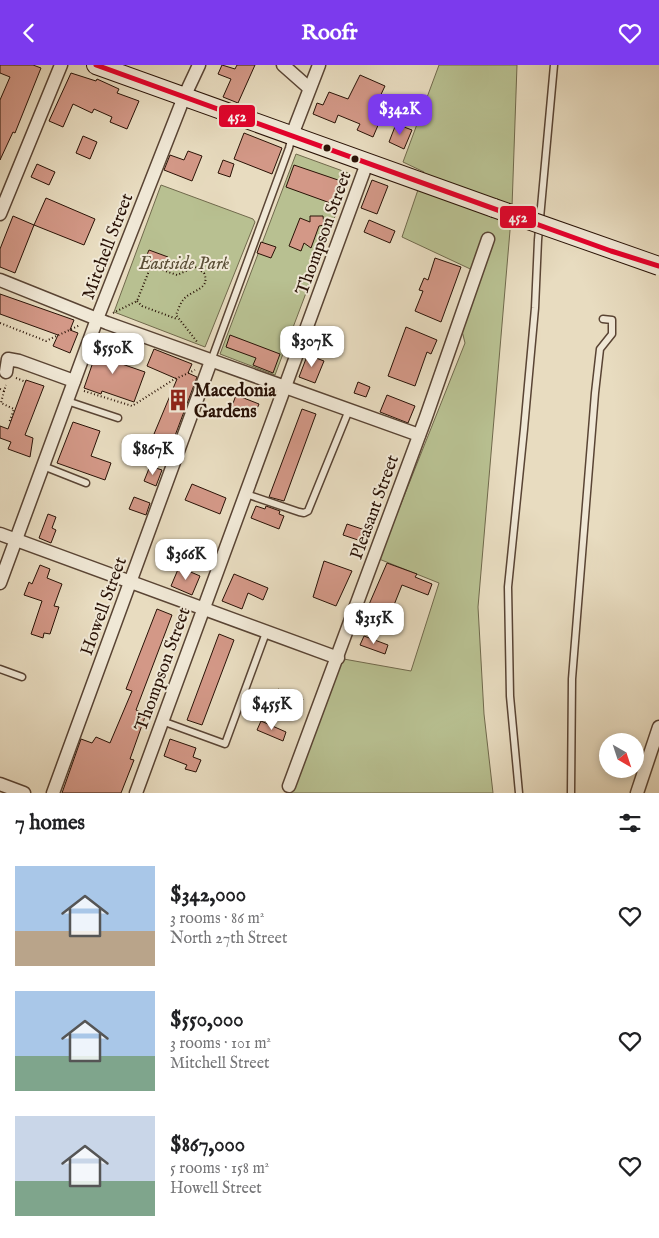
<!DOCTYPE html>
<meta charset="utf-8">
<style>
:root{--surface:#fff;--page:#f2f2f2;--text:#202124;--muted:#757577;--accent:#7c3aed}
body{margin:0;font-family:"IM FELL English",serif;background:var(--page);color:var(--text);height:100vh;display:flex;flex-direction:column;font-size:19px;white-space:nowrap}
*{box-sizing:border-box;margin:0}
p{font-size:16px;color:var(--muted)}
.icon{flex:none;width:28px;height:28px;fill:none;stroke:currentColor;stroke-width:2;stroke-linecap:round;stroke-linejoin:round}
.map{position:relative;height:728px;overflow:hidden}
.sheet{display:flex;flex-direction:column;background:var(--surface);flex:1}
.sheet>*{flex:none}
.needle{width:32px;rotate:141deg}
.fabs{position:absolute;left:599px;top:668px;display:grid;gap:10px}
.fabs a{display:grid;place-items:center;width:45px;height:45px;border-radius:50%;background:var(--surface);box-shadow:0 2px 8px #0003;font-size:25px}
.price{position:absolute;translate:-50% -42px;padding:0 11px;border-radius:10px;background:#fff;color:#222;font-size:16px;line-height:32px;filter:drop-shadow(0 1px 2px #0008)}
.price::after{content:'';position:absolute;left:50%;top:30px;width:15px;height:11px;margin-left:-8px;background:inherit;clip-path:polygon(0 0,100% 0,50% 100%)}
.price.current{background:var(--accent);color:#fff}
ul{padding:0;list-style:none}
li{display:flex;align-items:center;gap:15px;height:125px;padding:0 15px}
li span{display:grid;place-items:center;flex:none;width:140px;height:100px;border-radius:0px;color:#555}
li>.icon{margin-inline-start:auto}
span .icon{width:60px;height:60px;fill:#fffc;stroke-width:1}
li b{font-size:21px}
h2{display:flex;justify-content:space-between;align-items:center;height:60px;padding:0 15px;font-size:21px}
header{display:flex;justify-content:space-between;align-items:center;height:65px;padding:0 15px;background:var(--accent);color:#fff;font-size:22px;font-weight:700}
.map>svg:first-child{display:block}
.green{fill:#b8c091;stroke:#70694c}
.building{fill:#d39887;stroke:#291206}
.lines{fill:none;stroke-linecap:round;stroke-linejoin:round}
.service-casing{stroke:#594434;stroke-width:9}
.minor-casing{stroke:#594434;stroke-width:15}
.secondary-casing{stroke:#291206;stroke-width:20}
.path{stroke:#291206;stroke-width:2;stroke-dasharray:1 2.5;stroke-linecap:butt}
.service{stroke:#f0e8d6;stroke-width:6}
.minor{stroke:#f0e8d6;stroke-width:12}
.secondary{stroke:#f0e8d6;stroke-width:18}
.secondary-bridge-casing{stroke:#291206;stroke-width:20;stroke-linecap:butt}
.secondary-bridge{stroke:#f0e8d6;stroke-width:18}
.bus-1-casing{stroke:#f0e8d6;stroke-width:9}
.bus-1{stroke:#e4002b;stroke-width:5}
.bus-dot{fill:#291206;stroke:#f0e8d6;stroke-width:2}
.labels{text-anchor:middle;stroke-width:4;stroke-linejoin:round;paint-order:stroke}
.street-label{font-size:18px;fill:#291206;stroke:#f0e8d6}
.park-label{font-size:18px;font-style:italic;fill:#5b4f37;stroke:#f0e8d6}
.poi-label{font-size:18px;font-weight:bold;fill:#291206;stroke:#f0e8d6;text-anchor:start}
.line-badge{stroke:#f0e8d6;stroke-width:2}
.badge-label{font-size:14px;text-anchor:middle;font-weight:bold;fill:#fff}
</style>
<header><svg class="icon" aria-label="back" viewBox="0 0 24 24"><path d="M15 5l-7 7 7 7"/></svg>Roofr<svg class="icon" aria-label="heart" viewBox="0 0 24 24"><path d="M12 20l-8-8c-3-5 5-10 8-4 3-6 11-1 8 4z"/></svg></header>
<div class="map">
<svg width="659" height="728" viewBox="0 0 659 728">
<rect width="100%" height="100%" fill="#e8dcc0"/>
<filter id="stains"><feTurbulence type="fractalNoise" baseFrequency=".004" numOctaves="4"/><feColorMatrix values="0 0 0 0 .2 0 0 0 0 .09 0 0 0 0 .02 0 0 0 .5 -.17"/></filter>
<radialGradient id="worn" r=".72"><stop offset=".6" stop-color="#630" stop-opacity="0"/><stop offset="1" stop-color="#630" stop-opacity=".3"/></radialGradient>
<g class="green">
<polygon points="439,0 517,0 512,142 478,542 484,649 493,728 290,728 289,721 338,593 411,606 439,518 379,494 465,278 462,266 481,209 402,172 424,107 403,97"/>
<polygon points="296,89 351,109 275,310 220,289"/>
<polygon points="161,120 253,154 255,157 205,282 114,247"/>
</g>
<g class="building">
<polygon points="0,0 33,0 41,3 15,68 13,67 0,95 0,35 10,12 0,8"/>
<polygon points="222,0 235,4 237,0 255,0 238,38 223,32 231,14 218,9"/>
<polygon points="71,8 96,16 97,14 119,24 117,28 139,36 127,64 110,57 112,52 94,44 92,48 73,39 63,62 49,56"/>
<polygon points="360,10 385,21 376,40 385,44 373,72 357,65 360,59 338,50 335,58 313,49 317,38 323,40 329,27 348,34"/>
<polygon points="396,59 412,65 404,84 389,77"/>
<polygon points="244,68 282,83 272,109 234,94"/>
<polygon points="83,71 97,77 90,94 76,88"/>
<polygon points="188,86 202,91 192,116 164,105 170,90 184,95"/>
<polygon points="223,95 234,99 230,112 218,108"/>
<polygon points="37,99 55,107 49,120 31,112"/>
<polygon points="294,100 341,116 333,139 286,122"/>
<polygon points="372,115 388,121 377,149 361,143"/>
<polygon points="46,133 95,154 84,180 34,160"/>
<polygon points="13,151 34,160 15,208 0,202 0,184"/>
<polygon points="310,151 323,151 324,160 319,161 311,183 304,178 301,186 289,181 300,153 310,157"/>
<polygon points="369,155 395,166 390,178 364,167"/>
<polygon points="261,177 276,182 271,193 257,188"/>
<polygon points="149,185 168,192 164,202 145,194"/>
<polygon points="435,193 461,202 441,257 415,246 423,226 419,225 424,213 428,215"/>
<polygon points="0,229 74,255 70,265 78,268 70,288 53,281 58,270 0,249"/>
<polygon points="406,262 437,275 431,289 427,287 415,321 388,311"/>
<polygon points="230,270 280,289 273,308 253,300 256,293 226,282"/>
<polygon points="100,277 123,285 119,298 145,307 134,337 102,326 101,329 84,323"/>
<polygon points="154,284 192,299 188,308 197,312 173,376 154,369 177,314 147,301"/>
<polygon points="309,286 318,289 316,293 324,296 315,318 299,312"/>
<polygon points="26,315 44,321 25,370 33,373 30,392 8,384 11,377 0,373 0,361 8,364"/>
<polygon points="358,317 370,322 366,332 354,328"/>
<polygon points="236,330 259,339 253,353 231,344"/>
<polygon points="387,330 415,341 408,358 380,347"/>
<polygon points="302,344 316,349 284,436 269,432"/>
<polygon points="73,357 100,366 91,391 111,398 105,415 57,398"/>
<polygon points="150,401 162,405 156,421 144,416"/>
<polygon points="192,419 226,433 220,449 185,435"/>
<polygon points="134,432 150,438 146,450 129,444"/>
<polygon points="256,441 265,444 266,441 280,446 279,449 284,451 279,464 251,453"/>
<polygon points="48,449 56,452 52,463 56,465 51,478 39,473"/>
<polygon points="347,459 368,466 364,477 343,470"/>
<polygon points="324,496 352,506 336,541 313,532"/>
<polygon points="387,498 417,509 415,512 432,519 428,530 402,520 390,550 394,552 391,561 364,551"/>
<polygon points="40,500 50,504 47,513 62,519 54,541 59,542 50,569 44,568 43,573 31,569 42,536 24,530 29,517 32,519"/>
<polygon points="179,502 200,511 192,530 171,521"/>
<polygon points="234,509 268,523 263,535 248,528 242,544 222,536"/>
<polygon points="157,544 172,550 136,645 146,649 130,694 134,695 121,728 62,728 81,674 92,678 96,672 110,678 132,626 126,624"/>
<polygon points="219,569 234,575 202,660 187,655"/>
<polygon points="364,571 388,580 385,589 360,580"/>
<polygon points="278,624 303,634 297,650 271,640"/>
<polygon points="261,656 286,667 283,676 257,665"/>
<polygon points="170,674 196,683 193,692 201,695 196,707 185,704 187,700 164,691"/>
</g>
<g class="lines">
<g class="service-casing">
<g id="service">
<polyline points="211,296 289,83 292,71"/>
<polyline points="67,336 118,353"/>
<polyline points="43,401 86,418"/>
<polyline points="246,429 299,447 304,448 308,446 349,345"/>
<polyline points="0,604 22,612"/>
<polyline points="162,656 225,679 267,565"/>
<polyline points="519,728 510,631 508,522 524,364 535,243 538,175 554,0"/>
<polyline points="571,728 572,614 595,328 600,284 612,269 612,255 603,254"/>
</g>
</g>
<g class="minor-casing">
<g id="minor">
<polyline points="283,0 309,23"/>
<polyline points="292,70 319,0"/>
<polyline points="0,149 61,0"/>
<polyline points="0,215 107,258 419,370"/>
<polyline points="6,307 8,294 19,296 74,316"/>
<polyline points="0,469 338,593"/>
<polyline points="0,518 97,254 184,32 199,0"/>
<polyline points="0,719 24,728"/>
<polyline points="289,721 426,352 488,174"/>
<polyline points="53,728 211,296"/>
<polyline points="136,728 367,98"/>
<polyline points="637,728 659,662"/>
</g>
</g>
<g class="secondary-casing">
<polyline id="secondary" points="96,0 494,143"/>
</g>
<g class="path">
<polyline points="137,236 142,241 177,254"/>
<path d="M 113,248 L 137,236 L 151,201 L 177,210 L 195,202 L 204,208 C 211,225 192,224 183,235 C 180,239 178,245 176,250 L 198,278"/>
<polyline points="0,258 46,276 80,260"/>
<polyline points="16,313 26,317"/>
<polyline points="0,324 4,326 6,320"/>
<polyline points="4,326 1,338 14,344 9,358"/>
<polyline points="84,326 132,341 173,315 195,305"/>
</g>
<use href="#service" class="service"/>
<use href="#minor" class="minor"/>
<use href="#secondary" class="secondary"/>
<g class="secondary-bridge-casing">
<polyline id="secondary-bridge" points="494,143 659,201"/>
</g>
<use href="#secondary-bridge" class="secondary-bridge"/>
<g class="bus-1-casing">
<polyline id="bus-1" points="96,0 611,186 659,201"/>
</g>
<use href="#bus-1" class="bus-1"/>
</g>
<defs>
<g id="building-bare" transform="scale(1.725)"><path d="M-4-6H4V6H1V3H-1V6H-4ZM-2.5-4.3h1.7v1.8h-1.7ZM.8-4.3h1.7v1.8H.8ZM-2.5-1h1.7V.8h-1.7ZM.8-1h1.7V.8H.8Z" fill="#8f2418" stroke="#f0e8d6" stroke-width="2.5" paint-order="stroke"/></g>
</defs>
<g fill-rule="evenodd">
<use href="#building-bare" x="178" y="335"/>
</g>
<g class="bus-dot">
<circle cx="327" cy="83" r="4.5"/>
<circle cx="355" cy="94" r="4.5"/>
</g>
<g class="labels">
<g class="street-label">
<text transform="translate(323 168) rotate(-70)" y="6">Thompson Street</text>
<text transform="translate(107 181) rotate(-69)" y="6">Mitchell Street</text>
<text transform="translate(374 442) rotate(-70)" y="6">Pleasant Street</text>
<text transform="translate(103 541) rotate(-70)" y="6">Howell Street</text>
<text transform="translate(162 604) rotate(-70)" y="6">Thompson Street</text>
</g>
<g class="park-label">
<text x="184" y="204">Eastside Park</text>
</g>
<g class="poi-label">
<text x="194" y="331">Macedonia<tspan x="194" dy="21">Gardens</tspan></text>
</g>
</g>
<g class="line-badge">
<rect x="218" y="39" width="38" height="24" rx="5" fill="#e4002b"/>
<rect x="499" y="140" width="38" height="24" rx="5" fill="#e4002b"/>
</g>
<g class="badge-label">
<text x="237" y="56">452</text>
<text x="518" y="157">452</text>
</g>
<rect width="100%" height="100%" filter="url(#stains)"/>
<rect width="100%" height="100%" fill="url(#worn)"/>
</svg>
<div class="fabs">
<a><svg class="needle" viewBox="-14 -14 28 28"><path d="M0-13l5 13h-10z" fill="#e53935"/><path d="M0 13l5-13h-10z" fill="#757577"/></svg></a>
</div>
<b class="price current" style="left:400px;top:71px">$342K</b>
<b class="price" style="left:312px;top:303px">$307K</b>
<b class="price" style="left:113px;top:310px">$550K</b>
<b class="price" style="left:153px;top:411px">$867K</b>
<b class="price" style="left:186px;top:516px">$366K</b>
<b class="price" style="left:374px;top:580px">$315K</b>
<b class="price" style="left:272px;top:666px">$455K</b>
</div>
<section class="sheet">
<h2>7 homes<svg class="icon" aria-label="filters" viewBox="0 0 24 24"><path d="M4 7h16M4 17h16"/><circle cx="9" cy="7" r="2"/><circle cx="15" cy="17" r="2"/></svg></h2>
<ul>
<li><span style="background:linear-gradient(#a9c7e8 65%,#b9a48a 0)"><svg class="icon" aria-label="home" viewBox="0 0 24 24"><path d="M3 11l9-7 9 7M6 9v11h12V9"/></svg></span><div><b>$342,000</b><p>3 rooms · 86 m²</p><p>North 27th Street</p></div><svg class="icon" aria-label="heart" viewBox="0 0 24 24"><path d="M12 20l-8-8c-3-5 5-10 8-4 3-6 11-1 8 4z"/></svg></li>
<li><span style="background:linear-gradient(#a9c7e8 65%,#7fa58c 0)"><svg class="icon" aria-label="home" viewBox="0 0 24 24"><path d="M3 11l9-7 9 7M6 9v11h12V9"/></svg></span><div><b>$550,000</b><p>3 rooms · 101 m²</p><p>Mitchell Street</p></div><svg class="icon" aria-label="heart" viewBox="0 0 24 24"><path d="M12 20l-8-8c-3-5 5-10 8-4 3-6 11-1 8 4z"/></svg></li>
<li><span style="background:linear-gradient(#c9d6e8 65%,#7fa58c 0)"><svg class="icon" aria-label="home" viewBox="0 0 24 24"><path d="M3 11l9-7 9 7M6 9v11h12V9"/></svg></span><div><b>$867,000</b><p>5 rooms · 158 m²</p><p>Howell Street</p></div><svg class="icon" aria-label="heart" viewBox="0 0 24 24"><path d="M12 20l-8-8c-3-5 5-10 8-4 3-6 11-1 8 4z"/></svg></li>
</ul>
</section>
